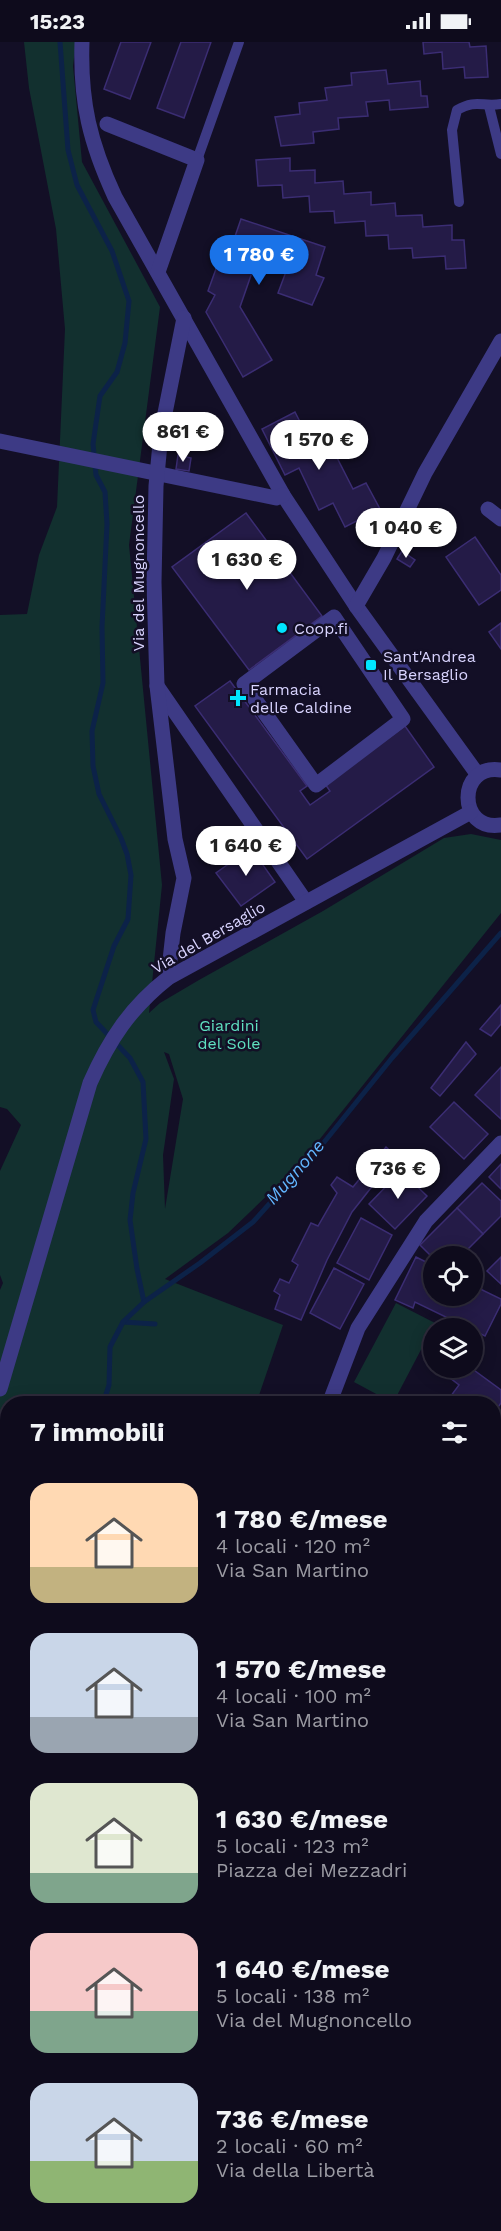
<!DOCTYPE html>
<html lang="it">
<meta charset="utf-8">
<style>
:root{--surface:#0e0b1c;--page:#1c1929;--text:#f1f3f6;--muted:#9b9ba3;--line:#2e2b3b;--accent:#1a73e8}
body{margin:0;font-family:"Work Sans",sans-serif;background:var(--page);color:var(--text);height:100vh;display:flex;flex-direction:column;font-size:22px;white-space:nowrap}
*{box-sizing:border-box;margin:0}
p{font-size:20px;color:var(--muted)}
.icon{flex:none;width:33px;height:33px;fill:none;stroke:currentColor;stroke-width:2;stroke-linecap:round;stroke-linejoin:round}
.map{position:relative;flex:1;overflow:hidden}
.panel{position:absolute;left:0px;top:1354px;width:501px;height:836px;display:flex;flex-direction:column;background:var(--surface);border-radius:24px 24px 0 0;box-shadow:0 3px 15px #0003,0 0 0 2px var(--line)}
.panel>*{flex:none}
.controls{position:absolute;left:423px;top:1204px;display:grid;gap:12px}
.controls a{display:grid;place-items:center;width:60px;height:60px;border-radius:50%;background:var(--surface);box-shadow:0 3px 15px #0003,0 0 0 2px var(--line);font-size:30px}
.price{position:absolute;translate:-50% -51px;padding:0 14px;border-radius:21px;background:#fff;color:#222;font-size:20px;line-height:39px;filter:drop-shadow(0 2px 3px #0008)}
.price::after{content:'';position:absolute;left:50%;top:36px;width:18px;height:14px;margin-left:-9px;background:inherit;clip-path:polygon(0 0,100% 0,50% 100%)}
.price.active{background:var(--accent);color:#fff}
ul{padding:0;list-style:none}
li{display:flex;align-items:center;gap:18px;height:150px;padding:0 30px}
li span{display:grid;place-items:center;flex:none;width:168px;height:120px;border-radius:18px;color:#555}
li>.icon{margin-inline-start:auto}
span .icon{width:72px;height:72px;fill:#fffc;stroke-width:1}
li b{font-size:26px}
h2{display:flex;justify-content:space-between;align-items:center;height:72px;padding:0 30px;font-size:26px}
.status{display:flex;justify-content:space-between;align-items:center;height:42px;padding:0 30px;background:var(--surface);direction:ltr}
.status svg{height:16px;fill:currentColor}
.map>svg:first-child{display:block}
.green{fill:#12302f;fill-rule:evenodd}
.lines{fill:none;stroke-linecap:round;stroke-linejoin:round}
.stream{stroke:#0c2248;stroke-width:5}
.building{fill:#241b47;stroke:#3b2d73;stroke-width:1.5}
.service{stroke:#3d3a85;stroke-width:10}
.pedestrian{stroke:#3d3a85;stroke-width:15}
.minor{stroke:#3d3a85;stroke-width:15}
.primary{stroke:#c25bff;stroke-width:15}
.rail{stroke:#00e5ff;stroke-width:4.5;stroke-dasharray:9 8;stroke-linecap:butt}
.poi-dot{fill:#00e5ff;stroke:#130f26;stroke-width:2}
.labels{text-anchor:middle;stroke-width:5;stroke-linejoin:round;paint-order:stroke}
.street-label{font-size:16px;fill:#d9d4ff;stroke:#130f26}
.poi-label{font-size:16px;fill:#d9d4ff;stroke:#130f26;text-anchor:start}
.park-label{font-size:16px;fill:#5fe0c0;stroke:#130f26}
.water-label{font-size:18px;font-style:italic;fill:#62b6ff;stroke:#130f26}
</style>
<div class="status"><b>15:23</b><svg viewBox="0 0 49 12"><path d="M0 12V9h3v3zM5 12V6h3v6zM10 12V3h3v9zM15 12V0h3v12zM26 1h20v11H26zM47 4h2v5h-2z"/></svg></div>
<div class="map">
<svg width="501" height="2189" viewBox="0 0 501 2189">
<rect width="100%" height="100%" fill="#130f26"/>
<g class="green">
<path d="M 24,0 L 76,0 L 73,24 L 82,120 L 160,265 L 129,503 L 162,843 L 149,971 L 160,961 L 199,938 L 323,869 L 444,796 L 471,792 L 501,798 L 501,871 L 299,1123 L 228,1191 L 165,1237 L 283,1283 L 256,1362 L 8,1362 L 8,1919 L 0,1928 L 0,1248 L 3,1241 L 0,1233 L 0,1129 L 21,1083 L 7,1067 L 0,1065 L 0,573 L 27,572 L 39,513 L 57,465 L 65,287 L 56,187 L 29,46 ZM 164,1010 L 169,1012 L 183,1057 L 165,1167 L 163,1113 L 174,1037 Z"/>
<polygon points="396,1261 435,1281 393,1361 354,1340"/>
<polygon points="501,1784 501,1868 494,1874 494,1798"/>
<polygon points="494,1887 501,1889 501,2189 280,2189 283,2182 494,2182"/>
</g>
<g class="lines">
<g class="stream">
<polyline points="60,0 68,108 77,143 112,209 129,259 125,301 117,330 100,354 93,402 96,433 105,450 107,482 102,585 103,641 92,689 93,724 99,752 121,796 127,812 131,833 128,877 114,904 93,968 96,980 130,1016 143,1040 146,1097 133,1151 130,1178 137,1227 144,1260"/>
<polyline points="123,1280 155,1282"/>
<polyline points="103,1362 109,1343 110,1305 123,1280 144,1260 200,1221 253,1180 321,1104 392,1016 501,891"/>
<polyline points="0,1732 8,1717"/>
</g>
</g>
<g class="building">
<polygon points="121,0 151,0 130,57 104,47"/>
<polygon points="181,0 211,0 184,76 157,66"/>
<polygon points="423,0 469,0 470,5 486,4 488,35 465,36 464,25 443,27 442,10 424,12"/>
<polygon points="386,28 388,42 420,39 421,54 427,54 428,65 390,68 389,58 366,60 368,74 338,76 339,87 313,90 314,101 281,104 275,75 300,72 299,61 327,58 325,46 352,43 351,31"/>
<polygon points="290,116 290,129 315,128 315,141 343,139 344,152 371,150 371,163 395,161 396,174 422,173 423,185 452,183 452,198 464,198 466,226 446,227 445,214 413,216 412,206 389,207 388,193 366,194 365,179 335,181 334,169 310,170 309,154 283,156 282,143 258,144 256,118"/>
<polygon points="241,177 325,205 316,233 324,236 312,263 278,251 287,227 257,216 240,265 272,318 243,335 206,270 215,253 208,249 225,202 231,206"/>
<polygon points="295,370 316,411 331,404 353,447 366,441 380,467 345,485 333,461 319,468 299,426 285,433 262,387"/>
<polygon points="178,413 191,416 189,429 176,427"/>
<polygon points="246,471 322,574 249,628 172,525"/>
<polygon points="409,476 417,480 413,490 404,486"/>
<polygon points="475,495 501,533 501,548 479,563 446,515"/>
<polygon points="402,509 415,518 410,525 397,517"/>
<polygon points="501,581 501,607 489,590"/>
<polygon points="230,639 307,744 300,749 310,763 330,749 325,742 405,684 434,725 307,817 195,664"/>
<polygon points="251,806 275,840 241,864 216,831"/>
<polygon points="501,963 501,982 491,994 480,987"/>
<polygon points="466,1000 476,1012 440,1054 431,1046"/>
<polygon points="501,1025 501,1077 475,1053"/>
<polygon points="454,1060 488,1092 464,1117 430,1085"/>
<polygon points="386,1105 396,1114 352,1170 327,1218 301,1278 275,1267 280,1253 274,1249 280,1237 289,1241 298,1223 292,1219 311,1181 318,1184 337,1151 331,1143 337,1135 353,1145"/>
<polygon points="501,1122 501,1147 489,1135"/>
<polygon points="401,1129 427,1154 395,1187 369,1162"/>
<polygon points="482,1141 501,1159 501,1174 483,1192 457,1166"/>
<polygon points="457,1166 483,1192 460,1215 442,1215 438,1211 433,1216 420,1203"/>
<polygon points="361,1176 392,1193 369,1238 337,1221"/>
<polygon points="416,1215 434,1224 434,1254 472,1254 472,1243 501,1257 501,1262 485,1294 415,1260 413,1266 395,1258"/>
<polygon points="501,1215 501,1242 487,1229"/>
<polygon points="334,1226 364,1242 340,1287 310,1271"/>
<polygon points="437,1326 471,1326 501,1348 501,1361 496,1368 501,1371 501,1383 494,1393 494,1362 445,1362 459,1343"/>
<polygon points="418,1354 428,1362 412,1362"/>
<polygon points="494,1667 501,1671 501,1679 494,1694"/>
<polygon points="0,2035 8,2039 8,2182 58,2182 55,2189 0,2189"/>
<polygon points="136,2182 168,2182 164,2189 136,2189 133,2188"/>
</g>
<g class="lines">
<g class="service">
<polyline points="489,64 501,112"/>
<polyline points="197,118 239,0"/>
<path d="M 459,160 L 452,88 L 457,68 C 476,57 482,65 501,62"/>
<polyline points="0,2006 8,2008"/>
</g>
<polygon class="pedestrian" points="334,575 403,677 316,743 244,642"/>
<g class="minor">
<path d="M 82,0 C 80,60 90,101 115,155 L 283,453 L 356,564 L 478,733"/>
<polyline points="107,82 197,118 158,230"/>
<polyline points="0,399 276,456 283,453"/>
<polyline points="488,467 501,477"/>
<polyline points="356,564 384,516 425,431 501,299"/>
<polyline points="157,644 306,860"/>
<path d="M 501,728 C 457,721 457,790 501,783"/>
<polyline points="168,936 173,891 184,836 175,797 157,644 154,540 156,444 161,391 184,276"/>
<path d="M 0,1347 L 90,1041 C 109,998 130,966 168,936 L 471,770"/>
<polyline points="329,1362 358,1286 426,1179 501,1101"/>
<polyline points="494,1426 499,1462 494,1485"/>
</g>
<g class="primary">
<polyline points="494,1416 501,1407"/>
<polyline points="113,2189 115,2182"/>
</g>
<g class="rail">
<polyline points="494,1750 501,1736"/>
<polyline points="258,2189 261,2182"/>
</g>
</g>
<g class="poi-dot">
<circle cx="282" cy="586" r="6"/>
<rect x="365" y="617" width="12" height="12" rx="3"/>
<path d="M235 647h6v6h6v6h-6v6h-6v-6h-6v-6h6z"/>
</g>
<g class="labels">
<g class="street-label">
<text transform="translate(138 531) rotate(-90)" y="6">Via del Mugnoncello</text>
<text transform="translate(208 895) rotate(-30)" y="6">Via del Bersaglio</text>
</g>
<g class="poi-label">
<text x="294" y="592">Coop.fi</text>
<text x="383" y="620">Sant'Andrea<tspan x="383" dy="18">Il Bersaglio</tspan></text>
<text x="250" y="653">Farmacia<tspan x="250" dy="18">delle Caldine</tspan></text>
</g>
<g class="park-label">
<text x="229" y="989">Giardini<tspan x="229" dy="18">del Sole</tspan></text>
</g>
<g class="water-label">
<text transform="translate(295 1130) rotate(-49)" y="6">Mugnone</text>
</g>
</g>
</svg>
<div class="controls">
<a><svg class="icon" aria-label="locate" viewBox="0 0 24 24"><circle cx="12" cy="12" r="6"/><path d="M12 2v4M12 18v4M2 12h4M18 12h4"/></svg></a>
<a><svg class="icon" aria-label="layers" viewBox="0 0 24 24"><path d="M12 4l9 5-9 5-9-5zM3 14l9 5 9-5"/></svg></a>
</div>
<b class="price active" style="left:259px;top:244px">1 780 €</b>
<b class="price" style="left:183px;top:421px">861 €</b>
<b class="price" style="left:319px;top:429px">1 570 €</b>
<b class="price" style="left:406px;top:517px">1 040 €</b>
<b class="price" style="left:247px;top:549px">1 630 €</b>
<b class="price" style="left:246px;top:835px">1 640 €</b>
<b class="price" style="left:398px;top:1158px">736 €</b>
<section class="panel">
<h2>7 immobili<svg class="icon" aria-label="filters" viewBox="0 0 24 24"><path d="M4 7h16M4 17h16"/><circle cx="9" cy="7" r="2"/><circle cx="15" cy="17" r="2"/></svg></h2>
<ul>
<li><span style="background:linear-gradient(#ffd9b3 70%,#c2b280 0)"><svg class="icon" aria-label="home" viewBox="0 0 24 24"><path d="M3 11l9-7 9 7M6 9v11h12V9"/></svg></span><div><b>1 780 €/mese</b><p>4 locali · 120 m²</p><p>Via San Martino</p></div></li>
<li><span style="background:linear-gradient(#c9d6e8 70%,#9aa5b1 0)"><svg class="icon" aria-label="home" viewBox="0 0 24 24"><path d="M3 11l9-7 9 7M6 9v11h12V9"/></svg></span><div><b>1 570 €/mese</b><p>4 locali · 100 m²</p><p>Via San Martino</p></div></li>
<li><span style="background:linear-gradient(#dfe7d0 75%,#7fa58c 0)"><svg class="icon" aria-label="home" viewBox="0 0 24 24"><path d="M3 11l9-7 9 7M6 9v11h12V9"/></svg></span><div><b>1 630 €/mese</b><p>5 locali · 123 m²</p><p>Piazza dei Mezzadri</p></div></li>
<li><span style="background:linear-gradient(#f6c9c9 65%,#7fa58c 0)"><svg class="icon" aria-label="home" viewBox="0 0 24 24"><path d="M3 11l9-7 9 7M6 9v11h12V9"/></svg></span><div><b>1 640 €/mese</b><p>5 locali · 138 m²</p><p>Via del Mugnoncello</p></div></li>
<li><span style="background:linear-gradient(#c9d6e8 65%,#8fb573 0)"><svg class="icon" aria-label="home" viewBox="0 0 24 24"><path d="M3 11l9-7 9 7M6 9v11h12V9"/></svg></span><div><b>736 €/mese</b><p>2 locali · 60 m²</p><p>Via della Libertà</p></div></li>
</ul>
</section>
</div>
